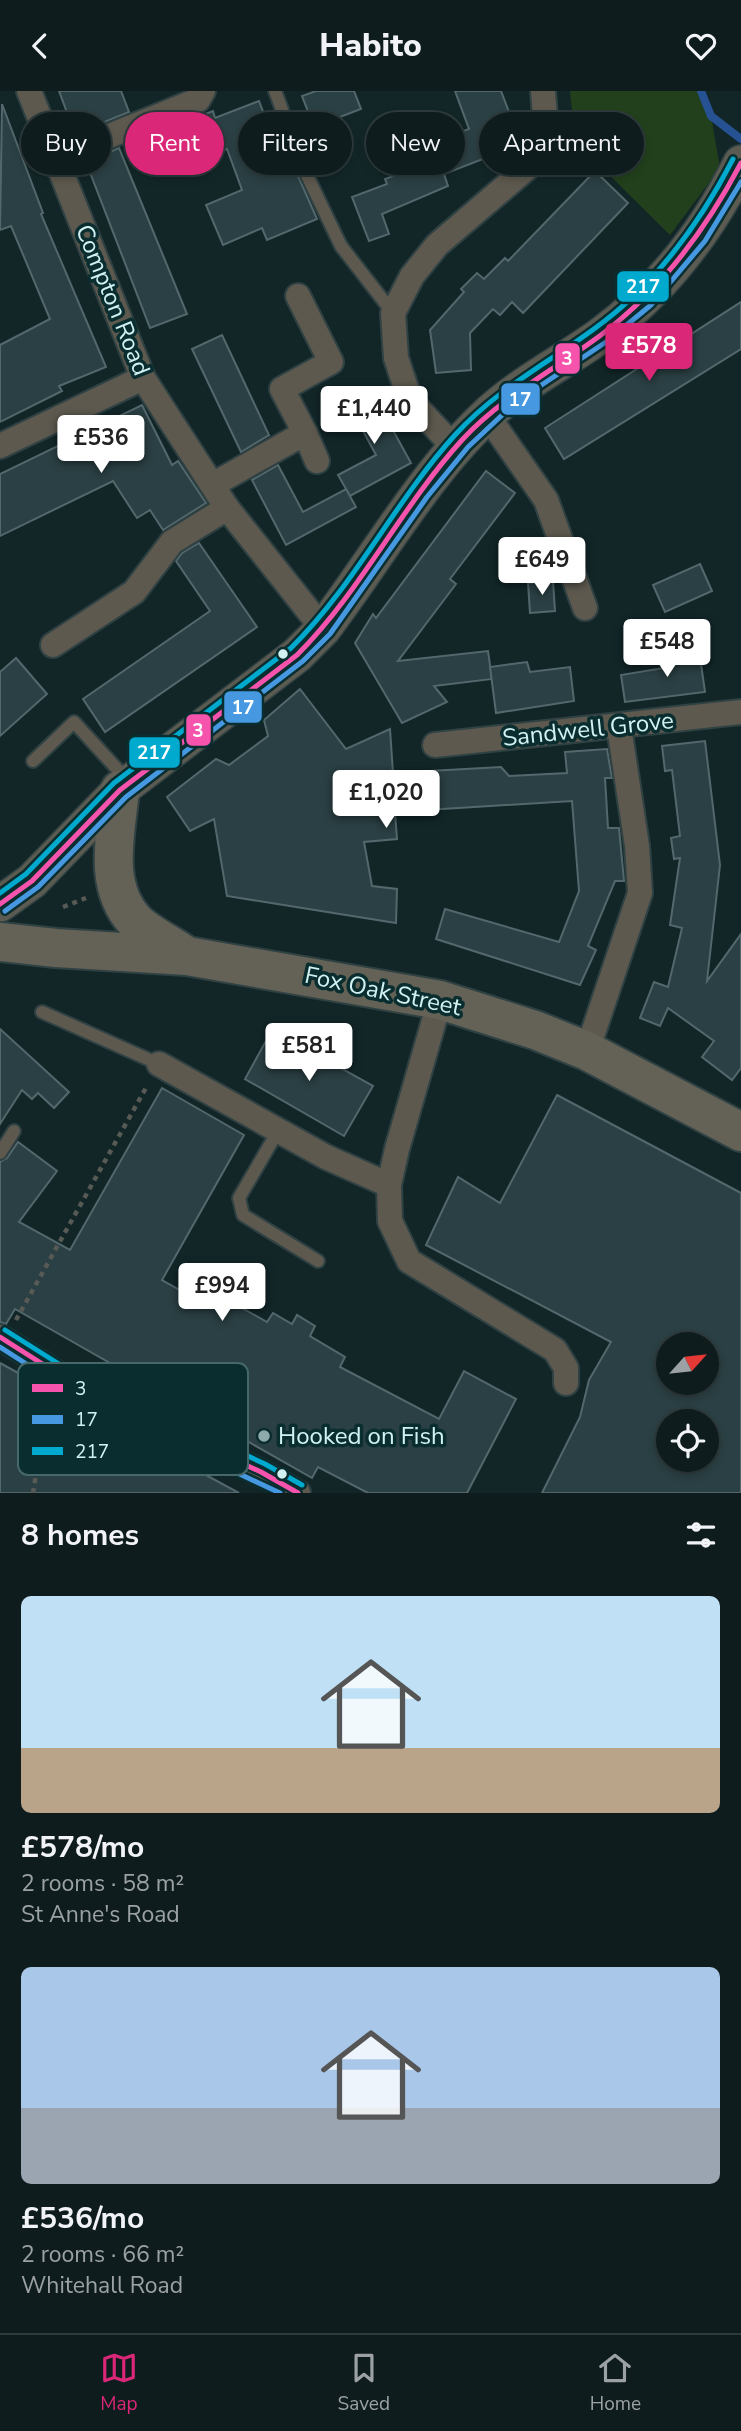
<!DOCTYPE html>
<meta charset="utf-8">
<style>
:root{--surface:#0e1c1e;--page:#1c292b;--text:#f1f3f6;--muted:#9ba1a4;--line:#2e3a3c;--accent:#db2777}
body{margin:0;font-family:"Nunito Sans",sans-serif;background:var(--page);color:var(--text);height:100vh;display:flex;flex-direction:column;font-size:26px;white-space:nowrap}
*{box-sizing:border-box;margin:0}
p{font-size:23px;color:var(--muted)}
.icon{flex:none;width:38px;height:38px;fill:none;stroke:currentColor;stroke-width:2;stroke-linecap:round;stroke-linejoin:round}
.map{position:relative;height:1402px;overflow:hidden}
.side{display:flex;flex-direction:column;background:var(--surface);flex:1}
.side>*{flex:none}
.top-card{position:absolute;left:21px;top:21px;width:700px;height:63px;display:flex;gap:14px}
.needle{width:46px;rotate:63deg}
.tools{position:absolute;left:656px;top:1241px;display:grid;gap:14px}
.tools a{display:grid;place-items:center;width:63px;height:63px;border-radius:50%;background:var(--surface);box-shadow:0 4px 10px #0003,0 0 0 2px var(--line);font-size:35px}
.price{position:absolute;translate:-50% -60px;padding:0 16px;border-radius:7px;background:#fff;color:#222;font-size:23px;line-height:46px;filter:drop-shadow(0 2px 4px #0008)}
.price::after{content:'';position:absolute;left:50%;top:42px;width:21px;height:16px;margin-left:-10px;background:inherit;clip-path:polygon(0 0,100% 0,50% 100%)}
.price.on{background:var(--accent);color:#fff}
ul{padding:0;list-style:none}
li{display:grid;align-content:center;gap:14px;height:371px;padding:0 21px}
li span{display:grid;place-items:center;height:217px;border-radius:10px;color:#555}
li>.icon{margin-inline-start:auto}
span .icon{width:126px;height:126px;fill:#fffc;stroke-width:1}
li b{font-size:30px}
h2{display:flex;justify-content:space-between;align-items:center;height:84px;padding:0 21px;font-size:30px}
.pill{padding:0 24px;border-radius:32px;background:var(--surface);box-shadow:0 4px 10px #0003,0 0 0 2px var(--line);font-size:24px;line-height:63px}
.pill.on{background:var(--accent);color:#fff}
header{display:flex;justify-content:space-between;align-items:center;height:91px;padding:0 21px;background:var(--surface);font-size:32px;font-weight:800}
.dock{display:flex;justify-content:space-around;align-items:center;height:98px;border-top:2px solid var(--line);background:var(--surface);font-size:19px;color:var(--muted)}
.dock a{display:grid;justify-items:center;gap:4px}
.dock .on{color:var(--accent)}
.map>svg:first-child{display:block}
.green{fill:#22401c}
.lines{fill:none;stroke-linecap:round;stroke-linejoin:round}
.stream{stroke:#265293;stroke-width:8}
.building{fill:#2b4044;stroke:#53686c;stroke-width:2;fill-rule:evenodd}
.lane-casing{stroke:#2f4143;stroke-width:16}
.street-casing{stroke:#2f4143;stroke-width:28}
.secondary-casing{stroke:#2f4143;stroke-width:38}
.primary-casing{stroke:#2f4143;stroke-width:42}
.path{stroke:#575a55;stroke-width:4.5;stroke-dasharray:5 5;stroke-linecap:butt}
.lane{stroke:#5d594f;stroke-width:12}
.street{stroke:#5d594f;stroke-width:24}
.secondary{stroke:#5c5b51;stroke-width:35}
.primary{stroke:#646256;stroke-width:38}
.bus-1-casing{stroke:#0a2e30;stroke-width:10}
.bus-2-casing{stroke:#0a2e30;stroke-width:10}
.bus-3-casing{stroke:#0a2e30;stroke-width:10}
.bus-1{stroke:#f653ac;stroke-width:5}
.bus-2{stroke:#4699e1;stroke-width:5}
.bus-3{stroke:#00a9ce;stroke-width:5}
.bus-dot{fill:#d2f1f2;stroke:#0a2e30;stroke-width:2.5}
.poi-dot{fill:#8faaab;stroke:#0a2e30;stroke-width:2.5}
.labels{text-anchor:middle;stroke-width:7;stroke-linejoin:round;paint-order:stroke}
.street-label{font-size:24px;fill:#d2f1f2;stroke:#0a2e30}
.poi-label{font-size:24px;fill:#d2f1f2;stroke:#0a2e30;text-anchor:start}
.key{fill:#0a2e30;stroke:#46686a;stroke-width:2}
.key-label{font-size:19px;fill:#d2f1f2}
.line-badge{stroke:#0a2e30;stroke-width:2.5}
.badge-label{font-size:19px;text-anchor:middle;font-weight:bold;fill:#fff}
</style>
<header><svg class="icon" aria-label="back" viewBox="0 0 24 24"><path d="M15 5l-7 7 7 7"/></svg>Habito<svg class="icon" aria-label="heart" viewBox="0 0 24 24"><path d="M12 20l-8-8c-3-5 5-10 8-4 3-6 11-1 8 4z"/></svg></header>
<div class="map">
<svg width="741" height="1402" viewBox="0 0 741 1402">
<rect width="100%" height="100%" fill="#122628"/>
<polygon class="green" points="570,0 701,0 711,25 720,77 670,144 575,50"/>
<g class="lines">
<polyline class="stream" points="701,0 711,25 741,48"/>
</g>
<g class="building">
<polygon points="59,0 121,0 129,21 75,43"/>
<polygon points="316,0 354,0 361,18 314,36 302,5"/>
<polygon points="455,0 501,0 509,21 488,29 501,61 444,83 448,95 382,123 389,143 369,150 352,106 387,93 385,88 410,79 405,62 469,38"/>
<polygon points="259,10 286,81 295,78 317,128 267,149 262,137 223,154 206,114 242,99 227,58 183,75 168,37 213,20 215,27"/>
<polygon points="2,13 43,122 41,123 106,276 59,295 62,300 0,331 0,254 50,228 11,135 0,139"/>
<polygon points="119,57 187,223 150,237 86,71"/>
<polygon points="595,80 628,112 523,222 512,211 500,224 493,218 470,242 471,279 436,282 430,239 464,201 461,198 477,182 484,188 505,167 508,170"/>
<polygon points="741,211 741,258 564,368 545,337"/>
<polygon points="222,244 269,344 241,361 192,258"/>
<polygon points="371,299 411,372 350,405 338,384 376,364 348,312"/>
<polygon points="142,314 172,374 178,370 206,412 163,439 150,419 137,427 113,390 0,445 0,383"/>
<polygon points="278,374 303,421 346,398 356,416 286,454 252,389"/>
<polygon points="486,380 515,402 450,488 456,493 398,570 488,560 492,588 434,595 447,611 402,632 355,552 373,523 376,527"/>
<polygon points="199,452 257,536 105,641 83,608 210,520 176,470 182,462"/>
<polygon points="700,473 712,500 665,521 653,494"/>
<polygon points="553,490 555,520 530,522 528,492"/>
<polygon points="699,559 705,601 625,611 621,584 664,577 662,564"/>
<polygon points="16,567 47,603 0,645 0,581"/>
<polygon points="527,571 530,581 570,576 574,610 496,622 490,576"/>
<polygon points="300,598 346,658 390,638 393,682 501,676 509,685 567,682 565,661 607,658 612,687 605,687 608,737 619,737 624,790 615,790 588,855 596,859 580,894 436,848 445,818 559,851 579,800 572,710 395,721 397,748 364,751 372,795 397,798 396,832 227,805 214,728 190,740 167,706 216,668 229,674 268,645 264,629"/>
<polygon points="705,650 720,774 707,890 741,843 741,977 732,989 702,966 714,950 668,917 660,935 640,927 654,891 668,896 682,837 670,834 680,767 674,768 671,747 680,745 672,679 665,680 662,655"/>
<polygon points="0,938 69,1001 54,1017 38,1002 32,1008 22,999 0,1033"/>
<polygon points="272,939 373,995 344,1045 245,988"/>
<polygon points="162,997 244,1044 162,1189 201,1211 208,1198 267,1231 273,1222 292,1233 297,1224 315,1235 310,1245 345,1266 340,1276 439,1328 464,1280 516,1308 467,1402 368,1402 318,1376 312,1387 15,1218 6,1233 0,1231 0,1071 7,1067 18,1051 57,1080 19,1131 70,1159"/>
<path d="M 557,1004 L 741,1102 L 741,1402 L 542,1402 L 580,1326 L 589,1289 L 611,1251 L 426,1154 L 458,1086 L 500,1112 ZM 668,1253 L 707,1253 L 707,1292 L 668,1292 ZM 668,1330 L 707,1330 L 707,1368 L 668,1368 Z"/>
<polygon points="0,1272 95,1324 239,1402 0,1402"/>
</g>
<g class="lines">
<g class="lane-casing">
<g id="lane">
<polyline points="275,0 304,78 341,155 393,222"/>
<polyline points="33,670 74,631 129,691"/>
<polyline points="42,921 159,973"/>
<polyline points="278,1040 239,1107 243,1124 318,1170"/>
<polyline points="0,1062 14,1040"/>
</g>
</g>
<g class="street-casing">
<g id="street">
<polyline points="29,0 143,287 227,417 323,538"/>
<polyline points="55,67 198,9 203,0"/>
<polyline points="487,324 546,409 585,517"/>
<polyline points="305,342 317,370"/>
<polyline points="0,355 143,287"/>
<polyline points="454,356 410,309 396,267 393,222 412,185 437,154 534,71 545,26 543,0"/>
<polyline points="214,393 305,342 282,298 331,271 298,205"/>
<polyline points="53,554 134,501 172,451 227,417"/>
<polyline points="435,654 741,621"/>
<polyline points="440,909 397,1058 389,1094 390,1130 409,1170 555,1259 566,1277 566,1292"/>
<polyline points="587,960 640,802 637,755 619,636"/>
<polyline points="159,973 326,1066 389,1094"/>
<polyline points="0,1246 85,1300 261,1381 298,1402"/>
</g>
</g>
<g class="secondary-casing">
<path id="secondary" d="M 0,813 L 32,790 L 120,699 L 297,564 L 323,538 C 374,471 424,384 484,327 C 516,295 564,271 601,244 C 663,198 707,141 741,72"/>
</g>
<g class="primary-casing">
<g id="primary">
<path d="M 120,699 C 116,743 102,794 135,830 C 148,843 170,853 185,864"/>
<polyline points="0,851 56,857 187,865 440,909 535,939 587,960 741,1041"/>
</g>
</g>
<g class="path">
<polyline points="63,816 86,807"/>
<polyline points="16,1229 147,995"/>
<polyline points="33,1402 38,1371"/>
</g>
<use href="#lane" class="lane"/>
<use href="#street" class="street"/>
<use href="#secondary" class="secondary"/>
<use href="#primary" class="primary"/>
<g class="bus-1-casing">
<g id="bus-1">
<path d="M 0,813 L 32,790 L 120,699 L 297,564 C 361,500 401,416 462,349 C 503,305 554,279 601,244 C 662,198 706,139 741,72"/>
<polyline points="0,1246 85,1300 261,1381 298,1402"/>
</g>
</g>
<g class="bus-2-casing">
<g id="bus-2">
<polyline points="5,820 38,796 126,706 303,570 330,543 427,406 468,356 516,311 606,251 651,214 705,150 741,91"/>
<polyline points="0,1256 81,1308 280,1402"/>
</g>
</g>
<g class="bus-3-casing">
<g id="bus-3">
<path d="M 0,802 L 26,783 L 114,692 L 291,557 C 355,494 395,410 455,344 C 496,299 546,273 594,238 C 655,194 699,134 733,68"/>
<polyline points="5,1239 89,1292 265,1373 302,1394"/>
</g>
</g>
<use href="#bus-1" class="bus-1"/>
<use href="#bus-2" class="bus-2"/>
<use href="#bus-3" class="bus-3"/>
</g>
<g class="bus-dot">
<circle cx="283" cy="563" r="6"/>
<circle cx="282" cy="1383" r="6"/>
</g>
<circle class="poi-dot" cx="264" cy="1345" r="7"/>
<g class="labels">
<g class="street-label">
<text transform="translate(113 209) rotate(68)" y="8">Compton Road</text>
<text transform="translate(588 638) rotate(-6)" y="8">Sandwell Grove</text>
<text transform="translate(383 900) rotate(12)" y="8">Fox Oak Street</text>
</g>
<g class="poi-label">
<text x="278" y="1353">Hooked on Fish</text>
</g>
</g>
<rect x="18" y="1272" width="230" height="112" rx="10" class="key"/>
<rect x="32" y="1293" width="31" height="8" fill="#f653ac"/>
<rect x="32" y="1324" width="31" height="9" fill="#4699e1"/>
<rect x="32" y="1356" width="31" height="8" fill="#00a9ce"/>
<g class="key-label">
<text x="75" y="1304">3</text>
<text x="75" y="1335">17</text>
<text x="75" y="1367">217</text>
</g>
<g class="line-badge">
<rect x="616" y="179" width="54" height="33" rx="7" fill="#00a9ce"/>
<rect x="554" y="251" width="27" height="33" rx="7" fill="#f653ac"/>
<rect x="500" y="291" width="41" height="34" rx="7" fill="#4699e1"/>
<rect x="223" y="599" width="40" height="34" rx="7" fill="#4699e1"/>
<rect x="185" y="622" width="27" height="34" rx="7" fill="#f653ac"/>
<rect x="128" y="645" width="53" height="33" rx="7" fill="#00a9ce"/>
</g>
<g class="badge-label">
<text x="643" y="202">217</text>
<text x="567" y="274">3</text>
<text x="520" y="315">17</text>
<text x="243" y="623">17</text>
<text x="198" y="646">3</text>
<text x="154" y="668">217</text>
</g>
</svg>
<div class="tools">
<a><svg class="needle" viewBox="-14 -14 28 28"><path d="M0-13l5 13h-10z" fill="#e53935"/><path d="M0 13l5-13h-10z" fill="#9ba1a4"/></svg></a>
<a><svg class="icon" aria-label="locate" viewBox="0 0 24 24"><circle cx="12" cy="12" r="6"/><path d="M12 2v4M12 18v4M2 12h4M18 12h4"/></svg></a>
</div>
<b class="price on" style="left:649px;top:292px">£578</b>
<b class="price" style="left:374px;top:355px">£1,440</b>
<b class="price" style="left:101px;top:384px">£536</b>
<b class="price" style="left:542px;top:506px">£649</b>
<b class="price" style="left:667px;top:588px">£548</b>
<b class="price" style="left:386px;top:739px">£1,020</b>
<b class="price" style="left:309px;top:992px">£581</b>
<b class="price" style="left:222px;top:1232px">£994</b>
<div class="top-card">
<a class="pill">Buy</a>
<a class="pill on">Rent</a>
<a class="pill">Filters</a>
<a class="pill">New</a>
<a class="pill">Apartment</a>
</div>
</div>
<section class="side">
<h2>8 homes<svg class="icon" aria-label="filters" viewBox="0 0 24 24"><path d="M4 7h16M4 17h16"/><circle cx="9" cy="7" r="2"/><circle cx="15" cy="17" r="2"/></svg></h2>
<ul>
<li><span style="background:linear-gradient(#bfe0f5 70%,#b9a48a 0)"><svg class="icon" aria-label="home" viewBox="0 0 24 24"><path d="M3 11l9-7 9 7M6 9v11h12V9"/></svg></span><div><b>£578/mo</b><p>2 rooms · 58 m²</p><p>St Anne's Road</p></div></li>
<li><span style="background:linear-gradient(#a9c7e8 65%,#9aa5b1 0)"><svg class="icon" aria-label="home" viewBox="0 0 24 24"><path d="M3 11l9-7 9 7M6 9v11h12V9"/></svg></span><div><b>£536/mo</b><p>2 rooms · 66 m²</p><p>Whitehall Road</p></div></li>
</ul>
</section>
<nav class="dock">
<a class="on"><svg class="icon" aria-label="map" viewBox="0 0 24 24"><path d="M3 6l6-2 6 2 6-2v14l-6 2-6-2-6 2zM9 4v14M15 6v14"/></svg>Map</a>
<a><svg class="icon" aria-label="saved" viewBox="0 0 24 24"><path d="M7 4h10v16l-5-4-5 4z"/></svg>Saved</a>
<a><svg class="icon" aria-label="home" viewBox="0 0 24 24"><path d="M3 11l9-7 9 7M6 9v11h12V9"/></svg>Home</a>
</nav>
